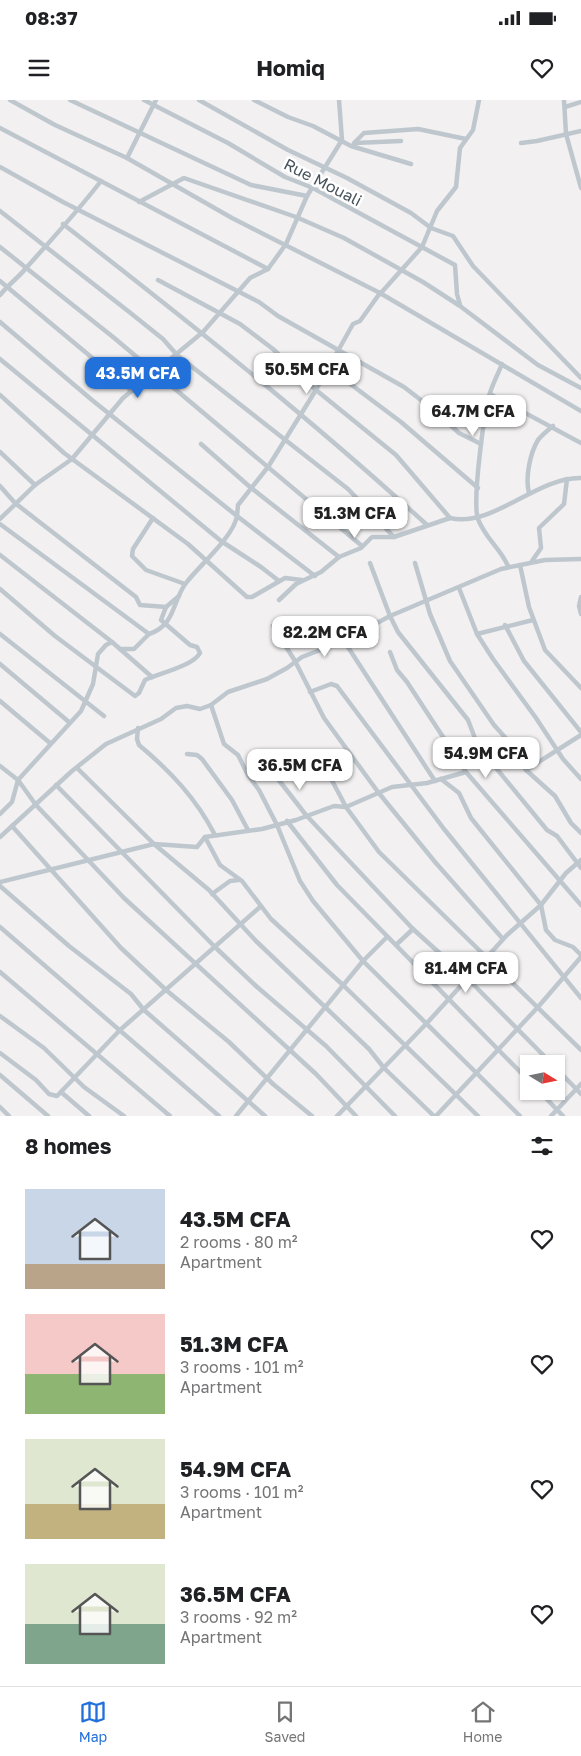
<!DOCTYPE html>
<meta charset="utf-8">
<style>
:root{--surface:#fff;--page:#f6f6f6;--text:#202124;--muted:#757577;--line:#e0e0e0;--accent:#2270da}
body{margin:0;font-family:"Golos Text",sans-serif;background:var(--page);color:var(--text);height:100vh;display:flex;flex-direction:column;font-size:19px;white-space:nowrap}
*{box-sizing:border-box;margin:0}
p{font-size:16px;color:var(--muted)}
.icon{flex:none;width:28px;height:28px;fill:none;stroke:currentColor;stroke-width:2;stroke-linecap:round;stroke-linejoin:round}
.map{position:relative;height:1016px;overflow:hidden}
.panel{display:flex;flex-direction:column;background:var(--surface);flex:1}
.panel>*{flex:none}
.needle{width:32px;rotate:100deg}
.buttons{position:absolute;left:520px;top:955px;display:grid;gap:10px}
.buttons a{display:grid;place-items:center;width:45px;height:45px;border-radius:0px;background:var(--surface);box-shadow:0 1px 4px #0004;font-size:25px}
.price{position:absolute;translate:-50% -42px;padding:0 11px;border-radius:10px;background:#fff;color:#222;font-size:16px;line-height:32px;filter:drop-shadow(0 1px 2px #0008)}
.price::after{content:'';position:absolute;left:50%;top:30px;width:15px;height:11px;margin-left:-8px;background:inherit;clip-path:polygon(0 0,100% 0,50% 100%)}
.price.on{background:var(--accent);color:#fff}
ul{padding:0;list-style:none}
li{display:flex;align-items:center;gap:15px;height:125px;padding:0 25px}
li span{display:grid;place-items:center;flex:none;width:140px;height:100px;border-radius:0px;color:#555}
li>.icon{margin-inline-start:auto}
span .icon{width:60px;height:60px;fill:#fffc;stroke-width:1}
li b{font-size:21px}
h2{display:flex;justify-content:space-between;align-items:center;height:60px;padding:0 25px;font-size:21px}
.status{display:flex;justify-content:space-between;align-items:center;height:35px;padding:0 25px;background:var(--surface);direction:ltr}
.status svg{height:14px;fill:currentColor}
header{display:flex;justify-content:space-between;align-items:center;height:65px;padding:0 25px;background:var(--surface);font-size:22px;font-weight:700}
.tab-bar{display:flex;justify-content:space-around;align-items:center;height:70px;border-top:1px solid var(--line);background:var(--surface);font-size:14px;color:var(--muted)}
.tab-bar a{display:grid;justify-items:center;gap:2px}
.tab-bar .on{color:var(--accent)}
.map>svg:first-child{display:block}
.lines{fill:none;stroke-linecap:round;stroke-linejoin:round}
.minor{stroke:#bfc7ce;stroke-width:4.5}
.labels{text-anchor:middle;stroke-width:5;stroke-linejoin:round;paint-order:stroke}
.street-label{font-size:16px;fill:#49535c;stroke:#fff}
</style>
<div class="status"><b>08:37</b><svg viewBox="0 0 49 12"><path d="M0 12V9h3v3zM5 12V6h3v6zM10 12V3h3v9zM15 12V0h3v12zM26 1h20v11H26zM47 4h2v5h-2z"/></svg></div>
<header><svg class="icon" aria-label="menu" viewBox="0 0 24 24"><path d="M4 6h16M4 12h16M4 18h16"/></svg>Homiq<svg class="icon" aria-label="heart" viewBox="0 0 24 24"><path d="M12 20l-8-8c-3-5 5-10 8-4 3-6 11-1 8 4z"/></svg></header>
<div class="map">
<svg width="581" height="1016" viewBox="0 0 581 1016">
<rect width="100%" height="100%" fill="#f2f0f0"/>
<g class="lines">
<g class="minor">
<polyline points="10,0 55,25 127,58 232,118 380,193 581,311"/>
<polyline points="70,0 251,85 307,96"/>
<polyline points="144,0 228,43 285,77 313,88 455,165 457,194 460,205"/>
<polyline points="199,0 288,50 347,78 411,113 431,128 453,136 473,166 581,278"/>
<polyline points="254,0 288,17 313,26 351,46 411,64"/>
<polyline points="564,0 566,34 581,88"/>
<polyline points="565,7 581,2"/>
<polyline points="0,28 268,169"/>
<polyline points="354,43 364,33 418,29 466,39"/>
<polyline points="355,43 401,41"/>
<polyline points="521,43 537,41 581,31"/>
<polyline points="127,58 156,0"/>
<polyline points="0,67 63,102 259,202 278,216 404,287 434,310 459,333 481,344"/>
<polyline points="139,102 184,78 296,117 344,138 423,182 460,206 538,265 581,288"/>
<polyline points="0,111 128,211 163,239 177,255 348,389 394,437"/>
<path d="M 63,124 C 188,221 311,319 427,425"/>
<polyline points="0,147 113,237 362,446"/>
<path d="M 158,180 L 240,224 L 273,249 L 316,290 L 396,355 L 450,418 C 493,428 536,377 581,378"/>
<polyline points="0,181 132,291"/>
<polyline points="380,194 422,147 437,111 456,87 460,48 473,30 479,0"/>
<path d="M 0,195 C 8,185 19,177 27,167 C 52,139 78,111 101,81"/>
<path d="M 0,222 L 92,300 L 237,416 C 234,436 199,466 186,483 C 172,501 176,525 149,534 L 0,424"/>
<polyline points="0,259 221,441 261,467 279,481"/>
<path d="M 502,264 C 498,274 493,283 490,293 C 484,312 472,402 478,419 C 485,438 500,448 508,466"/>
<polyline points="329,268 401,322 478,388"/>
<polyline points="490,294 581,343"/>
<polyline points="0,295 64,353 188,444 247,497 252,497 285,478 302,480"/>
<polyline points="201,344 250,387 339,457"/>
<polyline points="0,352 35,385"/>
<polyline points="0,386 15,403 136,497 140,505 166,507"/>
<path d="M 529,393 C 525,378 530,353 538,340 C 542,335 548,330 553,326"/>
<polyline points="153,418 133,449 132,456 146,470 185,484"/>
<polyline points="0,419 35,385 72,359 123,298 203,232 250,178 268,169 286,144 307,96 342,40 339,0"/>
<polyline points="0,455 112,542 152,577"/>
<polyline points="532,461 541,448 539,428 564,404 567,379"/>
<polyline points="370,463 390,516 398,532 468,620 478,646 547,730 557,736 581,768"/>
<polyline points="415,463 430,514 450,561 494,625 511,644 513,653 526,670 555,696 571,723 581,733"/>
<polyline points="520,465 529,507 545,550 581,588"/>
<polyline points="315,476 237,416 238,405 268,367 316,290 353,224 360,221 380,193"/>
<polyline points="459,488 477,534 493,559 536,618 563,659 581,679"/>
<path d="M 0,489 L 55,536 L 135,596 L 139,593 L 145,580 C 160,573 193,566 200,553 L 197,547 L 190,545 L 161,520 L 166,507 L 179,496"/>
<polyline points="581,497 579,506 581,514"/>
<polyline points="279,500 296,484 321,472 339,457 361,448 372,437 394,437 450,418"/>
<polyline points="505,525 524,561 581,632"/>
<polyline points="273,526 295,561 324,618 378,692 435,762 503,839"/>
<polyline points="0,534 104,616"/>
<polyline points="477,534 533,520"/>
<polyline points="344,541 435,681"/>
<polyline points="122,549 134,549 149,534"/>
<polyline points="390,552 397,570 407,582 466,672 581,805"/>
<polyline points="0,564 69,622"/>
<polyline points="310,592 331,584 337,586 444,729 581,898"/>
<polyline points="0,601 50,643"/>
<polyline points="211,605 224,644 238,655 248,675 259,690 277,725 300,781 313,801 363,861 520,1016"/>
<path d="M 138,628 L 137,639 L 139,645 C 170,671 196,698 215,735"/>
<polyline points="187,654 197,655 202,659 232,700 248,730"/>
<polyline points="318,654 346,707 379,752 581,950"/>
<polyline points="265,659 278,679 306,715 413,829 467,878 552,964"/>
<polyline points="0,666 18,680 36,705 124,798 316,974 356,1016"/>
<polyline points="77,668 154,744 209,790 256,841 369,949 384,968 434,1016"/>
<polyline points="526,670 581,635"/>
<polyline points="441,679 459,693 471,718 541,805 546,830 555,840 573,847 581,855"/>
<polyline points="56,685 215,847 256,886 326,946 395,1016"/>
<polyline points="0,714 12,702 18,680 81,611 93,584 98,554 106,545 112,542"/>
<polyline points="287,721 337,785 529,981"/>
<polyline points="12,726 121,848 166,890 229,942 273,984 312,1016"/>
<polyline points="0,737 72,671 106,644 161,619 176,608 187,606 200,609 211,605 228,592 267,579 287,568 302,557 344,541 390,516 501,469 545,460 581,459"/>
<polyline points="205,737 220,765 242,781 271,819 344,886 478,1016"/>
<polyline points="0,782 154,744 197,747 205,737 262,729 296,720 334,706 346,707 392,687 427,683 466,672"/>
<polyline points="0,786 69,846 131,894 144,910 265,1016"/>
<polyline points="212,794 230,781 239,780"/>
<polyline points="0,827 219,1016"/>
<polyline points="397,844 413,829"/>
<polyline points="0,872 170,1016"/>
<polyline points="0,916 44,948 84,987 124,1016"/>
<polyline points="0,953 36,980 49,994 57,996 120,930 260,807"/>
<polyline points="556,968 581,994"/>
<polyline points="0,975 48,1016"/>
<polyline points="539,991 563,1016"/>
<polyline points="61,992 89,1016"/>
<polyline points="0,1007 9,1016"/>
<polyline points="236,1016 363,861 387,837"/>
<polyline points="337,1016 427,923 507,835 541,805 566,773 581,760"/>
<polyline points="436,1016 538,907 581,857"/>
<polyline points="551,1016 581,984"/>
</g>
</g>
<g class="labels">
<g class="street-label">
<text transform="translate(323 82) rotate(27)" y="6">Rue Mouali</text>
</g>
</g>
</svg>
<div class="buttons">
<a><svg class="needle" viewBox="-14 -14 28 28"><path d="M0-13l5 13h-10z" fill="#e53935"/><path d="M0 13l5-13h-10z" fill="#757577"/></svg></a>
</div>
<b class="price" style="left:307px;top:295px">50.5M CFA</b>
<b class="price on" style="left:138px;top:299px">43.5M CFA</b>
<b class="price" style="left:473px;top:337px">64.7M CFA</b>
<b class="price" style="left:355px;top:439px">51.3M CFA</b>
<b class="price" style="left:325px;top:558px">82.2M CFA</b>
<b class="price" style="left:486px;top:679px">54.9M CFA</b>
<b class="price" style="left:300px;top:691px">36.5M CFA</b>
<b class="price" style="left:466px;top:894px">81.4M CFA</b>
</div>
<section class="panel">
<h2>8 homes<svg class="icon" aria-label="filters" viewBox="0 0 24 24"><path d="M4 7h16M4 17h16"/><circle cx="9" cy="7" r="2"/><circle cx="15" cy="17" r="2"/></svg></h2>
<ul>
<li><span style="background:linear-gradient(#c9d6e8 75%,#b9a48a 0)"><svg class="icon" aria-label="home" viewBox="0 0 24 24"><path d="M3 11l9-7 9 7M6 9v11h12V9"/></svg></span><div><b>43.5M CFA</b><p>2 rooms · 80 m²</p><p>Apartment</p></div><svg class="icon" aria-label="heart" viewBox="0 0 24 24"><path d="M12 20l-8-8c-3-5 5-10 8-4 3-6 11-1 8 4z"/></svg></li>
<li><span style="background:linear-gradient(#f6c9c9 60%,#8fb573 0)"><svg class="icon" aria-label="home" viewBox="0 0 24 24"><path d="M3 11l9-7 9 7M6 9v11h12V9"/></svg></span><div><b>51.3M CFA</b><p>3 rooms · 101 m²</p><p>Apartment</p></div><svg class="icon" aria-label="heart" viewBox="0 0 24 24"><path d="M12 20l-8-8c-3-5 5-10 8-4 3-6 11-1 8 4z"/></svg></li>
<li><span style="background:linear-gradient(#dfe7d0 65%,#c2b280 0)"><svg class="icon" aria-label="home" viewBox="0 0 24 24"><path d="M3 11l9-7 9 7M6 9v11h12V9"/></svg></span><div><b>54.9M CFA</b><p>3 rooms · 101 m²</p><p>Apartment</p></div><svg class="icon" aria-label="heart" viewBox="0 0 24 24"><path d="M12 20l-8-8c-3-5 5-10 8-4 3-6 11-1 8 4z"/></svg></li>
<li><span style="background:linear-gradient(#dfe7d0 60%,#7fa58c 0)"><svg class="icon" aria-label="home" viewBox="0 0 24 24"><path d="M3 11l9-7 9 7M6 9v11h12V9"/></svg></span><div><b>36.5M CFA</b><p>3 rooms · 92 m²</p><p>Apartment</p></div><svg class="icon" aria-label="heart" viewBox="0 0 24 24"><path d="M12 20l-8-8c-3-5 5-10 8-4 3-6 11-1 8 4z"/></svg></li>
</ul>
</section>
<nav class="tab-bar">
<a class="on"><svg class="icon" aria-label="map" viewBox="0 0 24 24"><path d="M3 6l6-2 6 2 6-2v14l-6 2-6-2-6 2zM9 4v14M15 6v14"/></svg>Map</a>
<a><svg class="icon" aria-label="saved" viewBox="0 0 24 24"><path d="M7 4h10v16l-5-4-5 4z"/></svg>Saved</a>
<a><svg class="icon" aria-label="home" viewBox="0 0 24 24"><path d="M3 11l9-7 9 7M6 9v11h12V9"/></svg>Home</a>
</nav>
